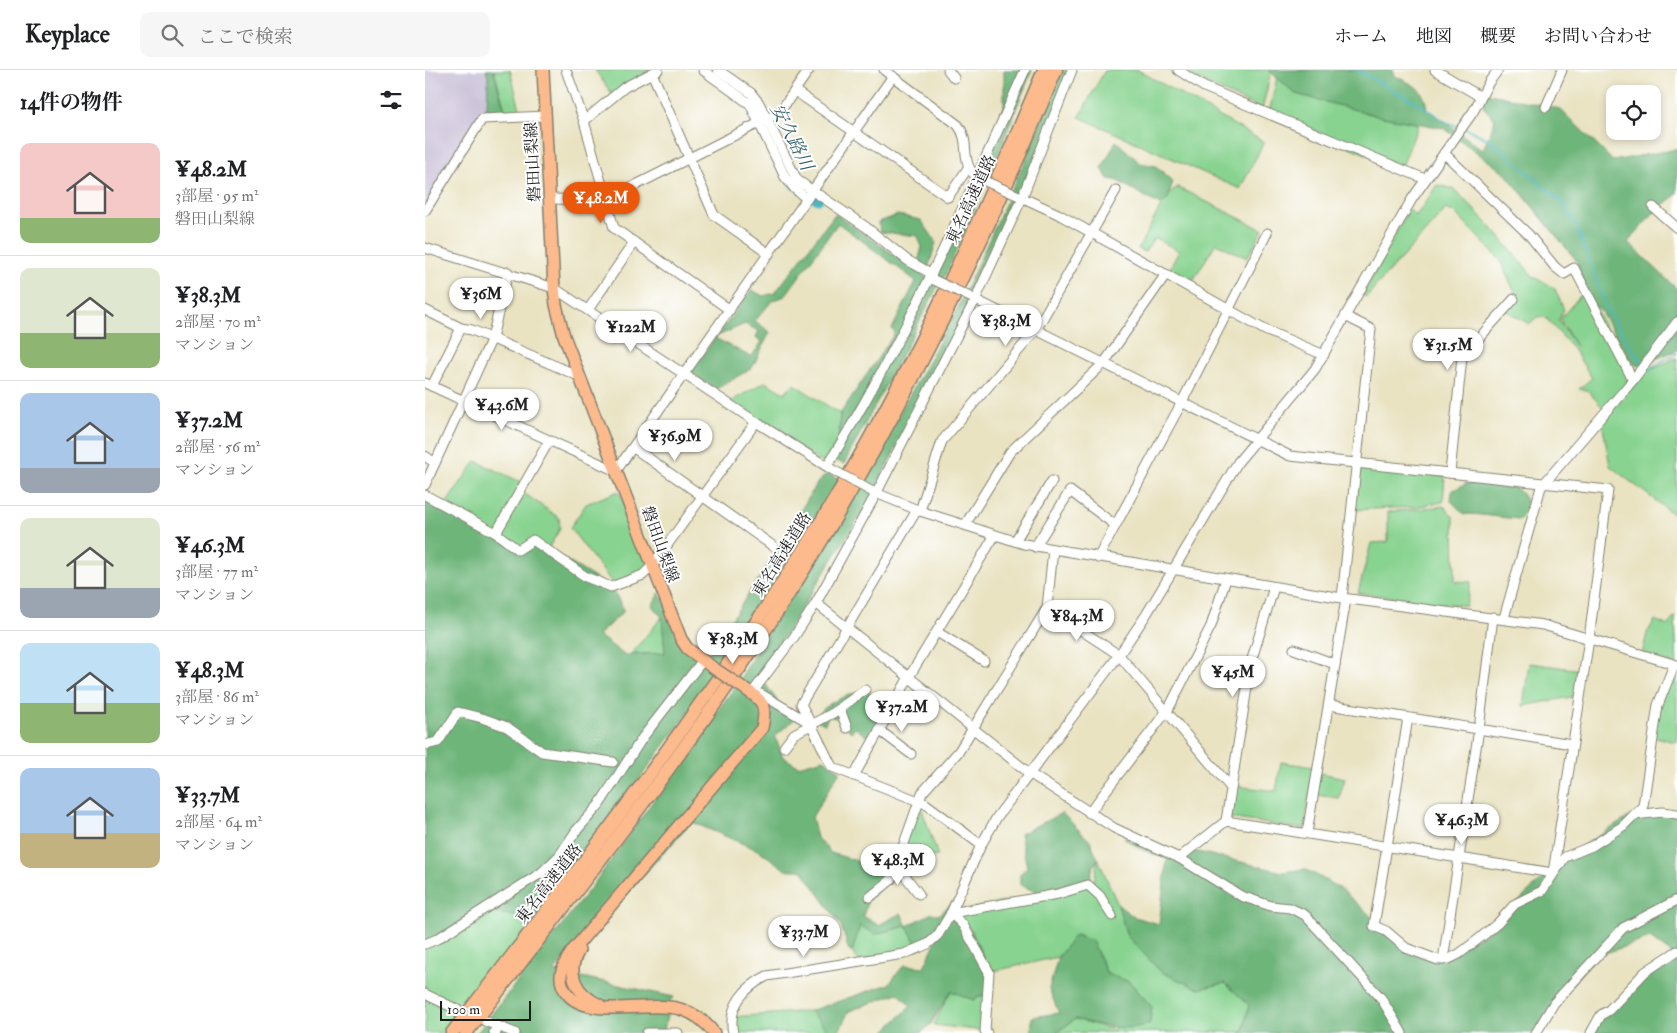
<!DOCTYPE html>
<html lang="ja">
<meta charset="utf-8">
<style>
:root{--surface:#fff;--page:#f6f6f6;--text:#202124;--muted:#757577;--line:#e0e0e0;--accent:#ea580c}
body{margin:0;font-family:"IM FELL Double Pica","Noto Serif JP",serif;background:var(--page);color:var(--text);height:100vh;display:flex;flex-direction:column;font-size:19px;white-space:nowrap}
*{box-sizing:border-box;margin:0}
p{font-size:16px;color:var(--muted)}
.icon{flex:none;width:28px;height:28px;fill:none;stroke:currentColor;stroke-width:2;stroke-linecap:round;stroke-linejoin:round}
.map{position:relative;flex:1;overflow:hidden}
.panel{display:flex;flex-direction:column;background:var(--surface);width:425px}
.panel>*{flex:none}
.buttons{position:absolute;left:1181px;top:15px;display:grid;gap:10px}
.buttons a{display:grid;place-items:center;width:55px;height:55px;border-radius:10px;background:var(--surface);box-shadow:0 2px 8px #0003;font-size:25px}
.scale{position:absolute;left:15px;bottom:12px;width:91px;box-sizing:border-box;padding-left:5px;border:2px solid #1c1c1c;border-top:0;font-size:14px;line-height:18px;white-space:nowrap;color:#1c1c1c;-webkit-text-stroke:4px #fff;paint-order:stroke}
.price{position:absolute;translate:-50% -42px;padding:0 11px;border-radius:18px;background:#fff;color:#222;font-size:16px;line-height:32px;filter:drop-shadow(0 1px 2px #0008)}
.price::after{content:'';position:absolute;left:50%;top:30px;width:15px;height:11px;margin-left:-8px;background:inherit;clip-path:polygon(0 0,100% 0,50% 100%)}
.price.selected{background:var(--accent);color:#fff}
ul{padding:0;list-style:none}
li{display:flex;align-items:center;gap:15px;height:125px;padding:0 20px}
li+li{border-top:1px solid var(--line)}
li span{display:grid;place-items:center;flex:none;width:140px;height:100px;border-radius:10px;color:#555}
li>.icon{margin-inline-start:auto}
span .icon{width:60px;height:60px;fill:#fffc;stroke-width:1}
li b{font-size:21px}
h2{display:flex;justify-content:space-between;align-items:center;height:60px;padding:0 20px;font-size:21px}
header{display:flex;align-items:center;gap:30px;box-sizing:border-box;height:70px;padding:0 25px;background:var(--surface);border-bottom:1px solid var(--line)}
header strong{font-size:24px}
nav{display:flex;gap:28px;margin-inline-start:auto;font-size:18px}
.search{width:350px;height:45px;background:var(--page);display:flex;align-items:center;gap:12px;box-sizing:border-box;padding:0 18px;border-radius:10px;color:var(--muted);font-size:19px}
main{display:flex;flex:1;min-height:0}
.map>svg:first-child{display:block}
.industrial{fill:#c9bfd7}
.green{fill:#88d390;stroke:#527856}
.forest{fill:#6eb57a;stroke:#45684b}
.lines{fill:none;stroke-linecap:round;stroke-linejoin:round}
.stream{stroke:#49b7c3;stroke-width:2}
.river{stroke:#49b7c3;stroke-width:11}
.minor-casing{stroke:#82806f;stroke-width:11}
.major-casing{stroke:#82806f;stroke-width:14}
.highway-casing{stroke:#82806f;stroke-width:15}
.minor{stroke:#fff;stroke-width:9}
.major{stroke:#fcba8d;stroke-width:11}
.highway{stroke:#fcba8d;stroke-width:12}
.minor-bridge-casing{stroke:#82806f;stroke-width:11;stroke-linecap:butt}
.major-bridge-casing{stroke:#82806f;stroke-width:14;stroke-linecap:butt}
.minor-bridge{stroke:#fff;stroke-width:9}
.major-bridge{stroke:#fcba8d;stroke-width:11}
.labels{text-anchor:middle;stroke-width:4;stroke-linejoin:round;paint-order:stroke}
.street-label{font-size:16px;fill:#1c1c1c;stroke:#fff}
.water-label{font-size:18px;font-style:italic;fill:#306267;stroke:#fff}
</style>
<header>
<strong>Keyplace</strong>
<div class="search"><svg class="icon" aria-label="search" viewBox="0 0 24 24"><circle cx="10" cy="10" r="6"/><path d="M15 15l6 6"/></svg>ここで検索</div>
<nav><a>ホーム</a><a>地図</a><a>概要</a><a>お問い合わせ</a></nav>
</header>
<main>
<section class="panel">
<h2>14件の物件<svg class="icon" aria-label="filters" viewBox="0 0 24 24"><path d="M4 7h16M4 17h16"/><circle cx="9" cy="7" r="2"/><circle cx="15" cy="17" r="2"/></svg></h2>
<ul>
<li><span style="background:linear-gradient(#f6c9c9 75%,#8fb573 0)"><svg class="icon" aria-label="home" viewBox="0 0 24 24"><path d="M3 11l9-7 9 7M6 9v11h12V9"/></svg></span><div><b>¥48.2M</b><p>3部屋 · 95 m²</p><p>磐田山梨線</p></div></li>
<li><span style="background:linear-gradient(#dfe7d0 65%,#8fb573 0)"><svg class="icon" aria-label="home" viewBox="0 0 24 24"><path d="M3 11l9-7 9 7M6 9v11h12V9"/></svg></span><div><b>¥38.3M</b><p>2部屋 · 70 m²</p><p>マンション</p></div></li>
<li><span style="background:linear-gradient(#a9c7e8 75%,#9aa5b1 0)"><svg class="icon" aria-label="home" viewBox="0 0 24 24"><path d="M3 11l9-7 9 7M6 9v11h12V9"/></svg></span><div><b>¥37.2M</b><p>2部屋 · 56 m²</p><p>マンション</p></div></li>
<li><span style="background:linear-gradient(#dfe7d0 70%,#9aa5b1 0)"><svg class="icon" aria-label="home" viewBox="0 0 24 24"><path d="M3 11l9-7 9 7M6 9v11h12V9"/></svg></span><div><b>¥46.3M</b><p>3部屋 · 77 m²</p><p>マンション</p></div></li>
<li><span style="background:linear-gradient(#bfe0f5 60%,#8fb573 0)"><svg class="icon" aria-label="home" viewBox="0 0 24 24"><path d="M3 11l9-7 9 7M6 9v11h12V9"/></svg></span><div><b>¥48.3M</b><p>3部屋 · 86 m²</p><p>マンション</p></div></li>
<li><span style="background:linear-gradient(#a9c7e8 65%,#c2b280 0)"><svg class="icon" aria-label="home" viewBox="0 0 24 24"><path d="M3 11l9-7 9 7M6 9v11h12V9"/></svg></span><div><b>¥33.7M</b><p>2部屋 · 64 m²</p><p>マンション</p></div></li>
</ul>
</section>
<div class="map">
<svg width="1252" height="963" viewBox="0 0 1252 963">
<rect width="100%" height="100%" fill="#fff"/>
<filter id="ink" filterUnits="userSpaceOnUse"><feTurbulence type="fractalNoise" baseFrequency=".02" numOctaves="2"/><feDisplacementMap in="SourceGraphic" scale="10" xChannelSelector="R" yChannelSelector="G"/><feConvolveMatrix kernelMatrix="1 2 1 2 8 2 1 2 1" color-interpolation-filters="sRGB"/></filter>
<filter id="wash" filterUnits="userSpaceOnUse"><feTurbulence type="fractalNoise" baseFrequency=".0096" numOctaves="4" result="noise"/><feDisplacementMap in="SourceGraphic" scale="20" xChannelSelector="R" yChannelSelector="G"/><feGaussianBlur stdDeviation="1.12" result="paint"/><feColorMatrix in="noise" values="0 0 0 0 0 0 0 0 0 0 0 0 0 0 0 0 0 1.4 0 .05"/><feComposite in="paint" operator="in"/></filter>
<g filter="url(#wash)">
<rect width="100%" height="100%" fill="#e9e3c2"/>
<polygon class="industrial" points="0,0 65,0 80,45 55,47 0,139"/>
<g class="green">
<polygon points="69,0 85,0 95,39 81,43"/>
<polygon points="170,0 231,0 189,27"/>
<polygon points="680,0 713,0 839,72 815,119 654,47"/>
<polygon points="753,0 843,0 846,2 837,40"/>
<polygon points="852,7 871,24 994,53 976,99 844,43"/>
<polygon points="1012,115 1029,119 1065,156 1109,207 1130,219 1139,240 1133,250 1151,276 1135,249 1160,220 1208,310 1181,341 1163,321 1154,319 1167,308 1146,276 1120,247 1112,247 1104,254 1080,240 1092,227 1075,190 1030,143 1021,139 941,227 938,225 984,139 991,146"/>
<polygon points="752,117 838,160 822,188 791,173 764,217 743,202 754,181 730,168 720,182 713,179 738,132"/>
<polygon points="1251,288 1252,289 1252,447 1185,396 1177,352 1221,302"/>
<polygon points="340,312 359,323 369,314 415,344 414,368 399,394 303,333"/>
<polygon points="51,391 98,413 96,421 134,448 135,459 124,477 92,479 20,435"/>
<polygon points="936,398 1020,406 1018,432 990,437 927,440"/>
<polygon points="194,421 224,497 216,506 188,514 145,458 161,434"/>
<polygon points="1019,436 1029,448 1030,511 1046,512 1041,536 933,523 946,473 963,472 963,442"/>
<polygon points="1250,546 1252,595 1217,585 1222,563 1230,550 1243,556"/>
<polygon points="237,547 240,583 206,584"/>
<polygon points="1104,593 1156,600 1152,626 1098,636"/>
<polygon points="1252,597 1252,672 1228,667 1233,635"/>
<polygon points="856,692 889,697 879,759 804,748 810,716 851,721"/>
<polygon points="895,703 920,708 914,728 891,725"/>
<polygon points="494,731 513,786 486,790 477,778"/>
<polygon points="673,789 693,835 702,866 800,913 825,935 818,962 631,963 650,949 689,960 705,912 682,904 667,871 651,865 633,887 564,902 546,860 526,843 656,816 669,810"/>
<polygon points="57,841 110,849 19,963 0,963 0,871"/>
<polygon points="435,855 450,864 482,856 494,879 433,891 427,882"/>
<polygon points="526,920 548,930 563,923 560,961 509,955"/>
<polygon points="385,941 405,963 309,963 307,947"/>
</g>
<g class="forest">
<polygon points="61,0 68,0 80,41 51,50 62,38 63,6"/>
<polygon points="579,0 607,0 558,120 518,210 509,206 579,40"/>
<path d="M 637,0 L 647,0 L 627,52 L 550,221 L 446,428 L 323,624 L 339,612 L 356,636 L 373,646 L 350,666 L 358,687 L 373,696 L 399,689 L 415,701 L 387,747 L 392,768 L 406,783 L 464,801 L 463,812 L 443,830 L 438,846 L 454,855 L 476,843 L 482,856 L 507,843 L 514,845 L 530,830 L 533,851 C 557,868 561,896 563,923 L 548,930 L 526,921 L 506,954 L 496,963 L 458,963 L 486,936 L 473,923 L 424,941 L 413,963 L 405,963 L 385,941 L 464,914 L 479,895 L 499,897 L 515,862 L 494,879 L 482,856 L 450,864 L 435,856 L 427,882 L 424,881 L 416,855 L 377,800 L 361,800 L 335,781 L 267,752 L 129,901 L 249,927 L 245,931 L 239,960 L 242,963 L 52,963 L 168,815 L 309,618 L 442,402 L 532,240 L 600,91 Z"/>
<path d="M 843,0 L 968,0 L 968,5 C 987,15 999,16 1002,39 L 1058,80 L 1070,50 L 1058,36 L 1061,23 L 1135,39 L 1188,91 L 1252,79 L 1252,124 L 1231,140 L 1203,172 L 1252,219 L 1252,280 L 1213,296 L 1206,292 L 1176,242 L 1166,232 L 1151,190 L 1081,104 L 1019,58 L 957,47 L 871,24 Z"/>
<polygon points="691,71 715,93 731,96 748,111 743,129 735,135 691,110 683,109 677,98"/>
<polygon points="410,144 491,200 497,177 493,166 455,162 454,152 473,145 496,150 511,172 504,196 492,201 513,216 419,394 407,389 414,368 415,344 470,263 467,259 491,211 413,153 360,226 347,231 330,251 345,262 327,298 291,319 265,303 290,268 326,287 337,272 331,267 334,261 320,254 292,266 327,220 338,226 350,223"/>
<polygon points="402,404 415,410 313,576 110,849 57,841 0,872 0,425 93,480 108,470 188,519 199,541 173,565 199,585 240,583 237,547 227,536 234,523 277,594 340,499 393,412"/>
<path d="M 1064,411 C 1085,414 1100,417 1103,440 L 1095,449 C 1076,448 1058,444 1039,444 L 1026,431 L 1027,421 L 1040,414 Z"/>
<path d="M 441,621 L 458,628 L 464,635 L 462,646 L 442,667 L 431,658 L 426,662 L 414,649 L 403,646 L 400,654 L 392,650 C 396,633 425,623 441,621 Z"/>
<polygon points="1212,742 1252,743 1252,963 1166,963 1169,956 1247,884 1225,868 1172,886 1125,939 1112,963 815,963 818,962 824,935 800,913 774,919 736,902 702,866 693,835 709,847 734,854 742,789 715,779 699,768 706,767 752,787 769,781 858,802 880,799 915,818 972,870 1013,890 1062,862 1140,787"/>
<polygon points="637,743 665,771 673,789 668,797 663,815 622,826 595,815 595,804 602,797 595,764"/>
<path d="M 650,865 L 667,871 L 682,904 L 705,912 L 727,937 L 725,953 C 705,963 673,955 650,949 L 631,963 L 606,963 L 607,947 L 634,943 L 624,919 L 633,887 Z"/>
</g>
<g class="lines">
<g class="stream">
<polyline points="932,0 994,34 1021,52 1035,57"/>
<polyline points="1040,58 1065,70 1138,133 1152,158 1184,244 1217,294"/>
<polyline points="1220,301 1252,283"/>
</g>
<polyline class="river" points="346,66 370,114 393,129"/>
</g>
</g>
<g filter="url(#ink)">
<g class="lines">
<g class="minor-casing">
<g id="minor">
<polyline points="141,0 159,51 189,158 305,240"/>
<polyline points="278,0 325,34 360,107 369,118 382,129"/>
<polyline points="293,0 326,23 334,33 372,110 441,157 482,190 507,204"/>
<path d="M 459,0 L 533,55 C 547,73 533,92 553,108"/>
<polyline points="523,0 529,8"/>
<polyline points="753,0 779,17 1000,109"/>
<polyline points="1010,0 1056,27"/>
<polyline points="227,3 289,145 344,184"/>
<polyline points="370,21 523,127 543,98"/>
<polyline points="1121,37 1137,0"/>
<polyline points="159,51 200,17 233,0"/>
<polyline points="1019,83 1104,165 1130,197 1139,204 1149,198 1208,310"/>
<polyline points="594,126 633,144 840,260 899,285"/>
<polyline points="125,129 181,130 209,116 354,43 384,0"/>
<polyline points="1228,137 1252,158"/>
<polyline points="0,141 57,49 121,46"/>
<polyline points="0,178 129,218 331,352 406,399"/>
<polyline points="547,228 865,386 1183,420 1164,569 1128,803 801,751 754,788"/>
<polyline points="0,240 36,258 47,260 156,307"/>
<polyline points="163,240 209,172"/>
<polyline points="0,313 191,401 468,6"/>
<polyline points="7,316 36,258"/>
<polyline points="209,378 348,476"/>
<polyline points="0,386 10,393"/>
<path d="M 402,396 C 480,270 540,135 600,0"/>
<polyline points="1025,403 1037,287 1089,229"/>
<polyline points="0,415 67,268 83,202"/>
<polyline points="446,421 495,441 599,474 917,528 1118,555 1252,595"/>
<polyline points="0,425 71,463 93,480 108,470 161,507 186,517 218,505 227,496 331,352"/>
<polyline points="492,440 376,634 407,697 501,734 556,775"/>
<polyline points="495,441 517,371 611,260 691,120"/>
<polyline points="540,455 585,382 679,293 741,204"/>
<polyline points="71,463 124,371"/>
<polyline points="590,471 627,411"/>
<polyline points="610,477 645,421 690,455"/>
<polyline points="673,488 757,332 842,163"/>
<polyline points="917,528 946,259 922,247"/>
<polyline points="391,533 604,703 689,758 754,788 816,826 846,836 865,838 880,845 956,928 977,963"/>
<polyline points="622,538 694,585 806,718"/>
<polyline points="1079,548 1116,417 1208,310 1252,252"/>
<polyline points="512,562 559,591"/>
<polyline points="869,579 910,594"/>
<polyline points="327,623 369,567 391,533 451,424 550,230 597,128 647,0"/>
<polyline points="331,626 336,624 383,652"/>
<polyline points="904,635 1147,674"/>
<polyline points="415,639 422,658"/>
<polyline points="983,648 949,856 961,861 981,878 1013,890 1024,889 1034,884 1055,868 1073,853 1090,834 1117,821 1140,787 1167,776 1198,756 1218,736 1233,635 1249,595"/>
<polyline points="454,660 486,684"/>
<polyline points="0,675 13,672 33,642 57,648 82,657 117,682 188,692"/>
<polyline points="359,677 369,664 408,643 440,620"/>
<polyline points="429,706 484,607 570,465"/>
<polyline points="664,743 744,638 786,556 801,509"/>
<polyline points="1209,745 1238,742 1252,744"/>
<polyline points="801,751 826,592 849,517"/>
<polyline points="882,763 921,529"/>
<polyline points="471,794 494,824"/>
<polyline points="445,827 466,810 497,723 534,681 622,538 628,480"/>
<polyline points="526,843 633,824 663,815 675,826 687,846"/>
<polyline points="526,843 538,855 564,902 560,961 562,963"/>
<polyline points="0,874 12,869 116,803 134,786 151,761 174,735 218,667 278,590"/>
<polyline points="1018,890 1054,659 1068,547"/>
<polyline points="0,924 33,940"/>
<polyline points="60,951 90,963"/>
<polyline points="69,962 71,963"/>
<polyline points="222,963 253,963"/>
<path d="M 308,963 C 302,936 320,917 342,906 L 479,884 L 503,874 L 513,865 L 526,843 L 556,775 L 572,747 L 694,585 L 721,545 L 813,392 L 890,299 L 987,129 L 1048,42 L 1064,12 L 1073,0"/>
<polyline points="1111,963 1129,933 1198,858 1252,830"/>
<polyline points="1166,963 1176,945 1184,940 1220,902 1252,881"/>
</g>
</g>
<g class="major-casing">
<g id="major">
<polyline points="118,0 129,218 131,235 139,266 256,569 262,578 287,597"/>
<path d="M 154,880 C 140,903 151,924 175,935"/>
<path d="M 289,963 C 280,951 269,943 255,939 C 223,930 161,951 141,922 C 130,906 139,894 148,880 L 337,658 C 343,631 335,629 314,615"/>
</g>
</g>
<g class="highway-casing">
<g id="highway">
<path d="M 27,963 C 157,796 286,630 397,450 C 485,307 554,154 619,0"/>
<path d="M 41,963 C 148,825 257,689 352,542 C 463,371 553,188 631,0"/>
</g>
</g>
<use href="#minor" class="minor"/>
<use href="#major" class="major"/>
<use href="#highway" class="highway"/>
<g class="minor-bridge-casing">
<g id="minor-bridge">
<polyline points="553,108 594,126"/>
<polyline points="509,210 547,228"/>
<polyline points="406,399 446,421"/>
</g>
</g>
<g class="major-bridge-casing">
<polyline id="major-bridge" points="287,597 314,615"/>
</g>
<use href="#minor-bridge" class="minor-bridge"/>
<use href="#major-bridge" class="major-bridge"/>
</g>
</g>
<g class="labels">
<g class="street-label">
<text transform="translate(107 92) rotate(-93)" y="6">磐田山梨線</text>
<text transform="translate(545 129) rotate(-65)" y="6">東名高速道路</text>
<text transform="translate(236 474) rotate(70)" y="6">磐田山梨線</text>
<text transform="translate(356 484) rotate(-58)" y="6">東名高速道路</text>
<text transform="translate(123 813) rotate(-52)" y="6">東名高速道路</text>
</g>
<g class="water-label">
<text transform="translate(367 67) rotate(63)" y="6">安久路川</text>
</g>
</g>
</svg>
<div class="buttons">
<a><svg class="icon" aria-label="locate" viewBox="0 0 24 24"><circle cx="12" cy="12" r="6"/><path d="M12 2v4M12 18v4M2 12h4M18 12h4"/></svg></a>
</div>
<div class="scale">100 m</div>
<b class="price selected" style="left:176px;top:154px">¥48.2M</b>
<b class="price" style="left:56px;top:250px">¥36M</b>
<b class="price" style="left:581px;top:277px">¥38.3M</b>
<b class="price" style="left:206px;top:283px">¥122M</b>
<b class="price" style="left:1023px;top:301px">¥31.5M</b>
<b class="price" style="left:77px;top:361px">¥43.6M</b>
<b class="price" style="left:250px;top:392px">¥36.9M</b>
<b class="price" style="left:652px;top:572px">¥84.3M</b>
<b class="price" style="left:308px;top:595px">¥38.3M</b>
<b class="price" style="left:808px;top:628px">¥45M</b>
<b class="price" style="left:477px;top:663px">¥37.2M</b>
<b class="price" style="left:1037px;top:776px">¥46.3M</b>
<b class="price" style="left:473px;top:816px">¥48.3M</b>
<b class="price" style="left:379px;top:888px">¥33.7M</b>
</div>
</main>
